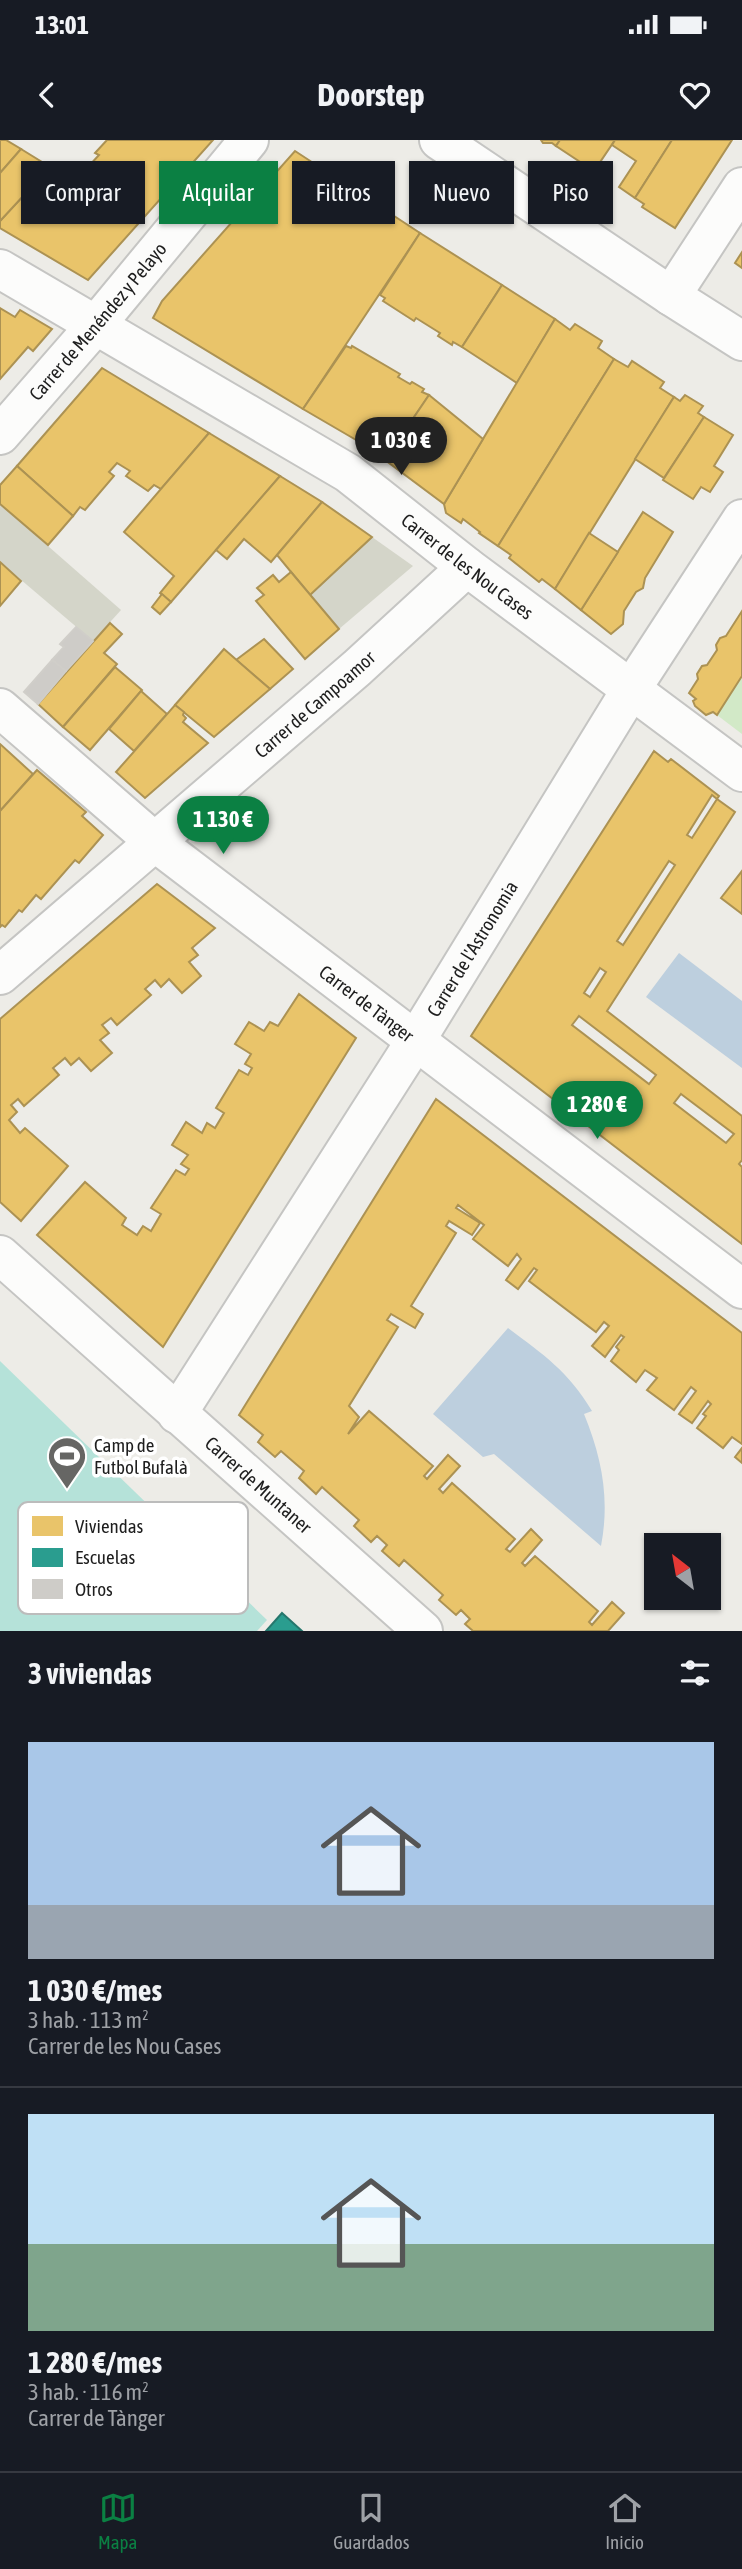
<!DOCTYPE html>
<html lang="es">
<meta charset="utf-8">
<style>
:root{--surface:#171b24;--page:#20242c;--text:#f1f3f6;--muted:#9ea1a6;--line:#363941;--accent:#0b8043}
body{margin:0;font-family:"Asap Condensed",sans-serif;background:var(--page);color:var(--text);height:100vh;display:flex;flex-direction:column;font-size:26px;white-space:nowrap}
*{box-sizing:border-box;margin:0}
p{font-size:23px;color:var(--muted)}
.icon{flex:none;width:38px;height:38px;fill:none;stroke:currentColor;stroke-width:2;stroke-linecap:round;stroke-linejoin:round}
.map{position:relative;height:1491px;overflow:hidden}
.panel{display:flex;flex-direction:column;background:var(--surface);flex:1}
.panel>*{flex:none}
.top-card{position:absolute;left:21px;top:21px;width:700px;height:63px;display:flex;gap:14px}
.needle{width:46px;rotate:329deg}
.tools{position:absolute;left:644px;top:1393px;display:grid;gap:14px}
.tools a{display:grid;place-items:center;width:77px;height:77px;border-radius:0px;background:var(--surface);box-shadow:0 2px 5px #0004;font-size:35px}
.price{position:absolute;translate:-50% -60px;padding:0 16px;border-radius:24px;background:var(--accent);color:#fff;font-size:23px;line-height:46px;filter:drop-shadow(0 2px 4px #0008)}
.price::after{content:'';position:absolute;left:50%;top:42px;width:21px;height:16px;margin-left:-10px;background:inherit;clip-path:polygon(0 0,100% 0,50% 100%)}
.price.active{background:#222;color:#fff}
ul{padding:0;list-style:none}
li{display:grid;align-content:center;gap:14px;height:371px;padding:0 28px}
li+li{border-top:2px solid var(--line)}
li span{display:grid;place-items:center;height:217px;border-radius:0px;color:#555}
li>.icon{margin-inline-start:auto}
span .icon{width:126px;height:126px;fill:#fffc;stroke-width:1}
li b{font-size:30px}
h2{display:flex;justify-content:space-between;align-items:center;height:84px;padding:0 28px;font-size:30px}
.tag{padding:0 24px;border-radius:0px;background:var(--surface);box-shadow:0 2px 5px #0004;font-size:24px;line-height:63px}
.tag.active{background:var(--accent);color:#fff}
.status{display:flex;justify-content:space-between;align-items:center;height:49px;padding:0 35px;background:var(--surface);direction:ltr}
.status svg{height:19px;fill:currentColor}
header{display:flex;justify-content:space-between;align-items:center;height:91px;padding:0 28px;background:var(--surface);font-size:32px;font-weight:700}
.dock{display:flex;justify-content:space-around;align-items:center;height:98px;border-top:2px solid var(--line);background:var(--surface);font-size:19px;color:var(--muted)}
.dock a{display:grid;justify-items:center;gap:4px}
.dock .active{color:var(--accent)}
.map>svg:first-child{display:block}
.construction{fill:#d4d5c9}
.grass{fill:#d2e9c7}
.pitch{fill:#b5e2d9}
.water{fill:#bdcfde}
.homes{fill:#e9c46a;stroke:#ac9253;stroke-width:2;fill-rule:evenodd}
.schools{fill:#2a9d8f;stroke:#26776d;stroke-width:2}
.building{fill:#ceccc8;stroke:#d0cec9;stroke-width:2}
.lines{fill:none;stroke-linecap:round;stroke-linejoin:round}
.street-casing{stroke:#c5c5c3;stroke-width:42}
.street{stroke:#fcfcfb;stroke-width:38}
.labels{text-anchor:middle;stroke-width:7;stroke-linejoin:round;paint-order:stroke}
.street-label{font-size:19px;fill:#1e1e1e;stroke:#fff}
.poi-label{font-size:19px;fill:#1e1e1e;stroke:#fff;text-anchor:start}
.key{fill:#fff;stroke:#bcbcbc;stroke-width:2}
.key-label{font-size:19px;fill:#1e1e1e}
</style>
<div class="status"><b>13:01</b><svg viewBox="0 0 49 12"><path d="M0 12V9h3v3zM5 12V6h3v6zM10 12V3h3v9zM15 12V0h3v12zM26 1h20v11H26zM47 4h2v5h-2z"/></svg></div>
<header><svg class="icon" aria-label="back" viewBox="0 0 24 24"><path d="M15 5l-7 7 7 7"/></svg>Doorstep<svg class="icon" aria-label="heart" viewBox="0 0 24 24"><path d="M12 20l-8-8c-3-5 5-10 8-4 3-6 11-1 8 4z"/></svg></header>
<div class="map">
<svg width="742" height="1491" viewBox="0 0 742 1491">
<rect width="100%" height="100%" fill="#edece7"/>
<g class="construction">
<polygon points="0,364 121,470 93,501 0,422"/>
<polygon points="372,397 413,426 339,489 310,455"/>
</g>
<polygon class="grass" points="742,536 742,594 717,575"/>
<polygon class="pitch" points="0,1221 267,1480 257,1491 0,1491"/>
<g class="water">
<polygon points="679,813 742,861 742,928 646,857"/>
<path d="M 508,1188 C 544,1215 568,1231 592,1271 L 584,1274 C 602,1318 610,1359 601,1406 L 494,1314 L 483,1317 L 433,1274 Z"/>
</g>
<g class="homes">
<polygon points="0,0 6,0 21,9 0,33"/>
<polygon points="107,0 213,0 88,140 0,88 0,81 50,27 56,31 58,28 71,36 69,39 74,42 78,38 75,36 85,24 88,27 99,15 95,13"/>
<polygon points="541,0 560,0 556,6 552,3 543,3"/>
<polygon points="560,0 615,0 594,31 556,6"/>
<polygon points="615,0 672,0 635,58 619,47 636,21 612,5"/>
<polygon points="672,0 732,0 675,88 642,67 644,64 635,58"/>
<polygon points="21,9 50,27 0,81 0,33"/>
<polygon points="295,11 420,93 303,269 153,178 162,161"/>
<polygon points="420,93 502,145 462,207 453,202 452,205 438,196 440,193 416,178 414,181 383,161 385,158 380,155"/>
<polygon points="742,112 742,128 735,123"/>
<polygon points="502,145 555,179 517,243 462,207"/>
<polygon points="0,168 15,177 20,170 52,189 33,211 28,207 0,239"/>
<polygon points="555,179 570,190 575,184 602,201 598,208 614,219 498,406 479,393 480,392 463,379 461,383 446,373 444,364"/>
<polygon points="346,206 351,208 352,206 400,234 398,237 410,244 412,242 424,249 422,252 429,255 385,320 363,304 303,269"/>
<polygon points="614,219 628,227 632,221 664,242 660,248 674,257 555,449 542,439 539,442 509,418 511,415 498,406"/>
<polygon points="102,228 209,293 161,349 154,345 148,351 126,336 130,331 117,323 109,332 114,336 85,370 80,367 73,376 17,326"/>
<polygon points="429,255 483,299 444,364 385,320"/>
<polygon points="685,255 703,266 698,273 704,277 664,338 635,319 674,257 680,261"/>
<polygon points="704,277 733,295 714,326 723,332 710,352 701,347 693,359 663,340"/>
<polygon points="209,293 280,336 171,462 160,453 174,436 124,392"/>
<polygon points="17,326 73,376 48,405 0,364 0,345"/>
<polygon points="280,336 322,362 271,422 244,399 227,419 216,410"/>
<polygon points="322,362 372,397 310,455 277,415"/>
<polygon points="643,372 673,392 645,438 643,448 636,452 624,471 623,484 611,494 581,470"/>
<polygon points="589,393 618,412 581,470 555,449"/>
<polygon points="0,422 21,441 0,466"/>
<polygon points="291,432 339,489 305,519 256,461 264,455 257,448 273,435 279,442"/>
<polygon points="162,454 171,462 160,474 152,467"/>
<polygon points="742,471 742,536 717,575 713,572 706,575 695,566 693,561 696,559 689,553 698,539 697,534 702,526 707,525 717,510 716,505 720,498 726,496"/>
<polygon points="110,483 122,494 104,513 117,524 63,587 38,564"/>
<polygon points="264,499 293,529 270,549 236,520"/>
<polygon points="224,509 270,549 214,597 175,565"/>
<polygon points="115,527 142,550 90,610 63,587"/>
<polygon points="141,551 167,574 134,611 109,589"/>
<polygon points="175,565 184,572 183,575 186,578 183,582 208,603 145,658 116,632"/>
<polygon points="0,604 33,634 0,671"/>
<path d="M 654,611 L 668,622 L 671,619 L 719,656 L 717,659 L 735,672 L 607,871 L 742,976 L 742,1020 L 739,1024 L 742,1027 L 742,1104 L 471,896 ZM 712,655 L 717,659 L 692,698 L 687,695 ZM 669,721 L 675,725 L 623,805 L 617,801 ZM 600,828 L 606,832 L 590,857 L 584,853 ZM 579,876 L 656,935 L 649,944 L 572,885 ZM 681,954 L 734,994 L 726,1003 L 674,963 Z"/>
<polygon points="37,630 86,672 82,676 103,695 79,723 75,720 41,759 36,755 22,772 19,770 5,787 2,785 0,787 0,671"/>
<polygon points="742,731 742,774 721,758"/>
<polygon points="157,744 215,788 192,808 198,815 189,822 201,836 182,853 169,839 161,847 155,840 145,849 151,855 117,885 111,878 102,885 109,893 100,900 112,913 91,931 79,918 71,925 65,918 53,928 59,935 24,966 18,959 11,965 17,972 9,980 20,993 25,988 68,1026 21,1081 0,1062 0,879"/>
<polygon points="299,854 356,898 163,1207 37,1095 85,1042 126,1078 122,1085 137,1095 143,1086 151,1091 161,1074 151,1068 176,1030 185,1035 189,1029 181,1024 188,1015 172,1005 186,982 202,993 207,983 215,988 224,973 216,968 239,930 248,935 252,928 245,924 251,914 235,904 249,882 264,891 270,882 278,886"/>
<polygon points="436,959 742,1193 742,1304 732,1297 723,1308 697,1288 706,1276 703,1274 711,1264 708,1261 692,1283 679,1274 696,1251 691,1247 674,1270 647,1250 657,1238 645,1230 636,1242 611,1221 619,1210 616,1207 624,1197 621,1195 605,1217 592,1206 609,1186 604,1182 596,1192 529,1141 537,1130 534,1128 518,1149 506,1140 521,1119 517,1114 508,1126 473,1099 484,1085 458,1065 456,1068 480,1083 472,1095 449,1081 446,1086 456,1093 411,1166 423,1174 415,1188 391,1174 387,1180 398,1187 349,1266 359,1277 348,1294 369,1271 433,1326 424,1336 427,1339 448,1315 460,1326 439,1349 443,1353 452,1343 515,1399 506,1409 510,1412 531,1389 542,1400 522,1423 525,1426 535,1416 598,1471 589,1482 592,1485 612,1462 624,1473 608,1491 473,1491 465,1484 470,1479 461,1470 456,1475 439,1460 443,1455 404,1420 399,1426 382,1411 387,1405 377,1396 371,1402 354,1386 359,1380 322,1347 316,1354 299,1338 304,1331 281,1311 275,1317 258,1302 263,1295 239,1275"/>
<polygon points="742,1308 742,1323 735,1317"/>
</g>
<polygon class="schools" points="282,1473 302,1491 266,1491"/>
<g class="building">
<polygon points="76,487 93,501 66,531 52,520 64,507 60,504"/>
<polygon points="52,520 66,531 38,564 24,552"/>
</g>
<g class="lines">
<g class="street-casing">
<g id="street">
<polyline points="439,0 671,156 742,201"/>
<path id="s1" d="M 0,129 L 348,333 L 467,427 L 742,632"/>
<polyline points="671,156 742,47"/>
<path id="s2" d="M 0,295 L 95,186 L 249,0"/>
<path id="s3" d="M 0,568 L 156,703 L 742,1149"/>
<path id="s4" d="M 0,835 L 357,528 L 467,427"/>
<path id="s5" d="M 0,1115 L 423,1491"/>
<path id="s6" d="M 177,1274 L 416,900 L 632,548 L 742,379"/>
</g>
</g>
<use href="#street" class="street"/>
</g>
<defs>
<g id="stadium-pin" transform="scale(2.0125)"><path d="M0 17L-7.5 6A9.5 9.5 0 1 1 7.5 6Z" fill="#666664" stroke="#fff"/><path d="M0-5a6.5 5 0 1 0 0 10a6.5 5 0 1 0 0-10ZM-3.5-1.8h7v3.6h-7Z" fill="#fff"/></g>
</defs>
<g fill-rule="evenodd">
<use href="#stadium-pin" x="67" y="1316"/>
</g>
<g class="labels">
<g class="street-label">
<text dy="7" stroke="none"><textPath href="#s2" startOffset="150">Carrer de Menéndez y Pelayo</textPath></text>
<text dy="7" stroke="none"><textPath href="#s1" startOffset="555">Carrer de les Nou Cases</textPath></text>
<text dy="7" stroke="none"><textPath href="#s4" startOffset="415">Carrer de Campoamor</textPath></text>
<text dy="7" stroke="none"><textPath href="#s6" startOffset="551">Carrer de l'Astronomia</textPath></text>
<text dy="7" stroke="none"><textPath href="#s3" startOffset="471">Carrer de Tànger</textPath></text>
<text dy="7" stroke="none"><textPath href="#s5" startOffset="346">Carrer de Muntaner</textPath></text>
</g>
<g class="poi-label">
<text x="94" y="1312">Camp de<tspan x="94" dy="22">Futbol Bufalà</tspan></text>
</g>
</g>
<rect x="18" y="1362" width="230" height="112" rx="10" class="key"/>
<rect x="32" y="1376" width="31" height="20" fill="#e9c46a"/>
<rect x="32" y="1408" width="31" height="19" fill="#2a9d8f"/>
<rect x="32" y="1439" width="31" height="20" fill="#ceccc8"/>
<g class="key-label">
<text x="75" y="1393">Viviendas</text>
<text x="75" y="1424">Escuelas</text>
<text x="75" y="1456">Otros</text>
</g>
</svg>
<div class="tools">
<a><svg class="needle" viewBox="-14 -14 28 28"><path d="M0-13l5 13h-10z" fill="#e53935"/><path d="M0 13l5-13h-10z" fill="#9ea1a6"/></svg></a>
</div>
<b class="price active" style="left:401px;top:337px">1 030 €</b>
<b class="price" style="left:223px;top:716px">1 130 €</b>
<b class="price" style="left:597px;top:1001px">1 280 €</b>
<div class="top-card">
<a class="tag">Comprar</a>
<a class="tag active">Alquilar</a>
<a class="tag">Filtros</a>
<a class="tag">Nuevo</a>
<a class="tag">Piso</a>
</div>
</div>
<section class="panel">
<h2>3 viviendas<svg class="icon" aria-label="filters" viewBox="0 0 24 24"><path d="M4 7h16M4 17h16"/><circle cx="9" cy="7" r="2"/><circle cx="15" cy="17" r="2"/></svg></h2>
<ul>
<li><span style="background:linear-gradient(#a9c7e8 75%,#9aa5b1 0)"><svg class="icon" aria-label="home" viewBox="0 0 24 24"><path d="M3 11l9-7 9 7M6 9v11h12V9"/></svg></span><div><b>1 030 €/mes</b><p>3 hab. · 113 m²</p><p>Carrer de les Nou Cases</p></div></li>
<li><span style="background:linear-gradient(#bfe0f5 60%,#7fa58c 0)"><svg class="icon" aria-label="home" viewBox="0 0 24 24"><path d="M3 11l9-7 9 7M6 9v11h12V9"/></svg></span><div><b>1 280 €/mes</b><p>3 hab. · 116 m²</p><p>Carrer de Tànger</p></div></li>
</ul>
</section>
<nav class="dock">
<a class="active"><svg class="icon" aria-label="map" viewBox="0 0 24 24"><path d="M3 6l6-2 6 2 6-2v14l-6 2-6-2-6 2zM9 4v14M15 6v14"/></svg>Mapa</a>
<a><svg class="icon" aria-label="saved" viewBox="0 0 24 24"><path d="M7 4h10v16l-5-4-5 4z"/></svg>Guardados</a>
<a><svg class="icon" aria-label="home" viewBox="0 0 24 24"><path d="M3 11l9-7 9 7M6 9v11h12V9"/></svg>Inicio</a>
</nav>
